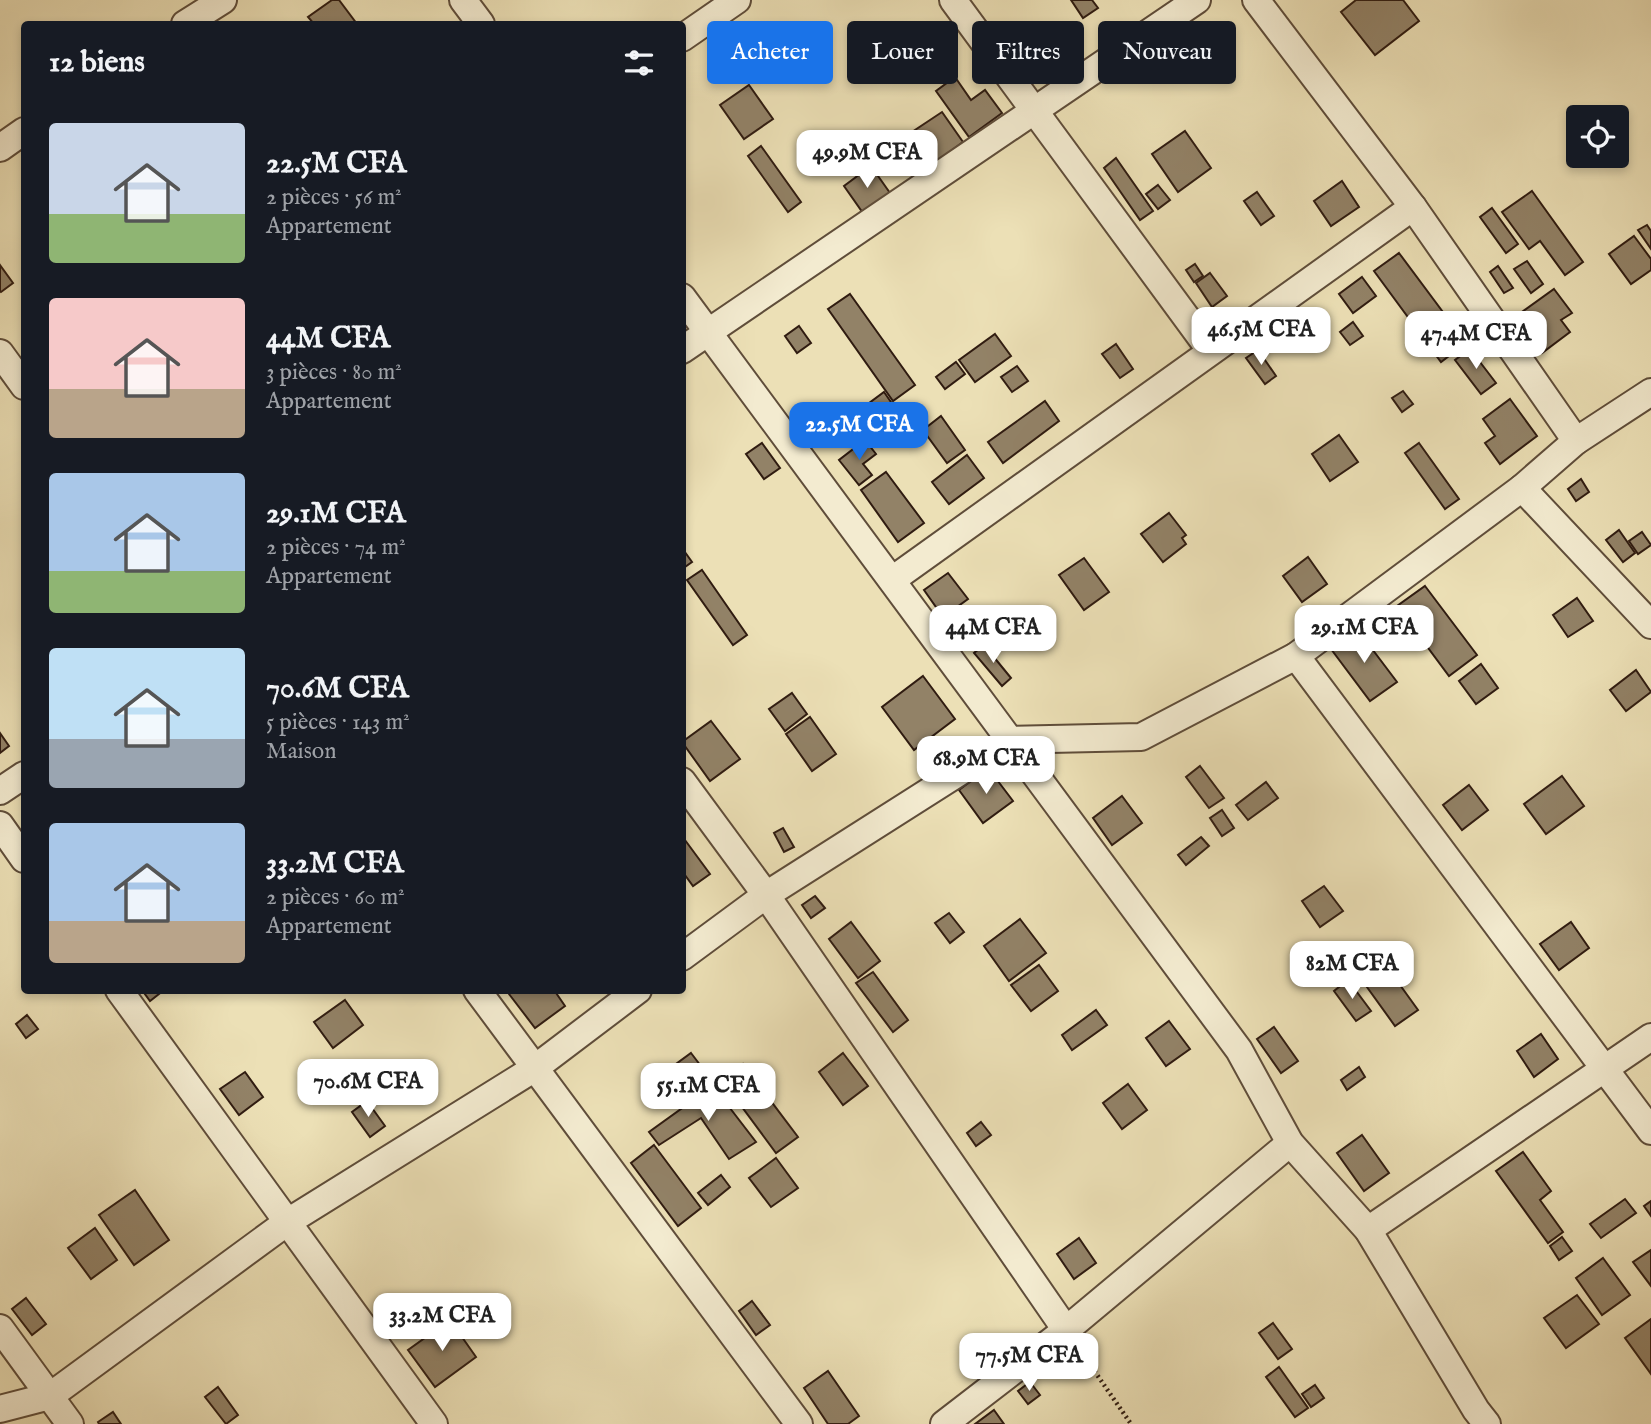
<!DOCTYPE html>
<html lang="fr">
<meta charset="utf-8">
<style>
:root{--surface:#171b24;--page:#20242c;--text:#f1f3f6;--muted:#9ea1a6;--accent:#1a73e8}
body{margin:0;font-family:"IM FELL English",serif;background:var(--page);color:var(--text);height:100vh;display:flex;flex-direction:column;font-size:26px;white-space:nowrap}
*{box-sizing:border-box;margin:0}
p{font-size:23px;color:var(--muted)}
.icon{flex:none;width:38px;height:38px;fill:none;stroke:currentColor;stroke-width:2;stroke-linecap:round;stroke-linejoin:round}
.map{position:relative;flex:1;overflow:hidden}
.drawer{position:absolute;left:21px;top:21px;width:665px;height:973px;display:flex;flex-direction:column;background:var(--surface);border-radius:7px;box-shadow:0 4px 10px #0003}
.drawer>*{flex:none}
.top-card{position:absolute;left:707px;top:21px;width:665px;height:63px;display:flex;gap:14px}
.controls{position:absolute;left:1566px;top:105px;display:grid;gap:14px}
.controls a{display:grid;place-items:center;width:63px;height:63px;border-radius:7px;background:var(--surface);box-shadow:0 4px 10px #0003;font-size:35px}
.price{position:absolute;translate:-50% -60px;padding:0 16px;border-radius:14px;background:#fff;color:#222;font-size:23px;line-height:46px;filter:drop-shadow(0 2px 4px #0008)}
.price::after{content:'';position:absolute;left:50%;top:42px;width:21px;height:16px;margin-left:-10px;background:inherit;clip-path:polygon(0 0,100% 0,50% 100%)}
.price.current{background:var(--accent);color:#fff}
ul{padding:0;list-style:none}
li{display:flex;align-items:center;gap:21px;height:175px;padding:0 28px}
li span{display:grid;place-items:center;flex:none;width:196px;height:140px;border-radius:7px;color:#555}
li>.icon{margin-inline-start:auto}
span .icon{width:84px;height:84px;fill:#fffc;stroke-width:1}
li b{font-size:30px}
h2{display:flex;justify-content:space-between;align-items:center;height:84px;padding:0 28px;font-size:30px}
.tag{padding:0 24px;border-radius:7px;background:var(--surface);box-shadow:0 4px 10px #0003;font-size:24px;line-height:63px}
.tag.current{background:var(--accent);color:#fff}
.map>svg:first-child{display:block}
.building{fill:#928267;stroke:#301c11;stroke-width:2}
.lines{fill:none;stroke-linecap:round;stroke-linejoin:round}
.street-casing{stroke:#5f4d3a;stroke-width:30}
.path{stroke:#301c11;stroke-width:4.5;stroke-dasharray:2 3.5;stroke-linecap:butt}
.street{stroke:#f3ebd0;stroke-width:26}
</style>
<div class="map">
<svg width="1651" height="1424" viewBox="0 0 1651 1424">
<rect width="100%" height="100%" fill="#ece0b6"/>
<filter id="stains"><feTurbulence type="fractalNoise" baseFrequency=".00286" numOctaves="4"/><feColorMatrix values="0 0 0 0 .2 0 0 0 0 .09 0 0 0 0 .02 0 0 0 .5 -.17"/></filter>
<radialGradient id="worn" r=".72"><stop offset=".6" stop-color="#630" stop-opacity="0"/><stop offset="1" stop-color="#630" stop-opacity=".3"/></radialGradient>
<g class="building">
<polygon points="332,0 339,0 357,24 314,24 308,17"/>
<polygon points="1071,0 1092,0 1098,8 1083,18"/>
<polygon points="1356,0 1403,0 1419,21 1375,55 1341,12"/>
<polygon points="1057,51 1068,65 1048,79 1038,65"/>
<polygon points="955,77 971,100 985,90 1002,113 969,137 936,91"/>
<polygon points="749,85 773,119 744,139 720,105"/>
<polygon points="942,112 963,142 935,163 912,132"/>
<polygon points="1185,131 1211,168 1178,192 1152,154"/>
<polygon points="761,146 801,202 788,212 748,156"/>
<polygon points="1116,158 1153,211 1140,220 1104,168"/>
<polygon points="871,166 890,193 863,213 844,186"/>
<polygon points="1342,181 1359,207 1331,226 1314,201"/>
<polygon points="1158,185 1170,200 1158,209 1146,194"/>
<polygon points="1532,191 1583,262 1565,275 1540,241 1529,249 1502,212"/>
<polygon points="1257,192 1274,216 1261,225 1244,201"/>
<polygon points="1492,208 1518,244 1506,253 1480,217"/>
<polygon points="1647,225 1651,231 1651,249 1638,230"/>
<polygon points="1634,236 1651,259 1651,270 1631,284 1609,254"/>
<polygon points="1399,253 1466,343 1441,362 1374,271"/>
<polygon points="1527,261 1543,284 1531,293 1514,269"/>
<polygon points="1195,264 1203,276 1194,282 1186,270"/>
<polygon points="0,265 13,283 1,292 0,291"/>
<polygon points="1498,266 1513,288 1504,293 1490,272"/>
<polygon points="1210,273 1227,296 1212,307 1196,283"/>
<polygon points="1362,277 1376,296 1353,313 1339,294"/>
<polygon points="1554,289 1572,313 1561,320 1570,332 1542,353 1515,317"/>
<polygon points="850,294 915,385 893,401 828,309"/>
<polygon points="1353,322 1363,336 1350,345 1340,332"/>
<polygon points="799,326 811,343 797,353 785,336"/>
<polygon points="995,334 1011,356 975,382 959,360"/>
<polygon points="1116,344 1133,369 1120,378 1102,354"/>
<polygon points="1470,349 1496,383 1481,394 1455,360"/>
<polygon points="1258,350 1276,376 1265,384 1246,358"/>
<polygon points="956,362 965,374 945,389 936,377"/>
<polygon points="1017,366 1028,381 1012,392 1001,377"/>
<polygon points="1403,391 1413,404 1402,412 1392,398"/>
<polygon points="884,392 893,405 854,433 845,421"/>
<polygon points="1510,399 1537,436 1500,464 1485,443 1495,436 1483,419"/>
<polygon points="1045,401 1059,421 1003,463 988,442"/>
<polygon points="941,416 965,450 947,463 923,430"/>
<polygon points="1339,435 1358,462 1330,481 1312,454"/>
<polygon points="865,440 876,454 863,464 872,475 859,485 839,460"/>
<polygon points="762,443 780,468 764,479 746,454"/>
<polygon points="1419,443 1459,499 1445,509 1405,453"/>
<polygon points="967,455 984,478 949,504 932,482"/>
<polygon points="886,472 924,523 898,542 861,490"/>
<polygon points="1581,479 1589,492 1576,501 1568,489"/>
<polygon points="1169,513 1186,535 1182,538 1186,544 1163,562 1141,534"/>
<polygon points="1619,530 1635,553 1623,562 1606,540"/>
<polygon points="1642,532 1651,545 1638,554 1629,541"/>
<polygon points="682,548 692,562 682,569"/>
<polygon points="1308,557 1327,584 1302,602 1283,576"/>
<polygon points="1084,558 1109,592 1084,610 1059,575"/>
<polygon points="702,570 747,635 733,645 687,580"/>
<polygon points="948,573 968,599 943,617 924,590"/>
<polygon points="1425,586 1477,655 1449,676 1397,606"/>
<polygon points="1577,598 1593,621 1568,637 1553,615"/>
<polygon points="1357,629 1397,682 1370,701 1331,649"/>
<polygon points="984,645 1011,678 1002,686 974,653"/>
<polygon points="1481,664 1498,688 1476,704 1459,681"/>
<polygon points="1636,670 1651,692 1626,711 1610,690"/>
<polygon points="923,676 955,719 914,750 882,707"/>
<polygon points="792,693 807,714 785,731 769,709"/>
<polygon points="810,717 836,754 812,771 786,734"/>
<polygon points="711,721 740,759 710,781 682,742"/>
<polygon points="0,733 9,746 0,753"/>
<polygon points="1200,766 1224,798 1209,808 1186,777"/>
<polygon points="988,768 1013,801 983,823 959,790"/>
<polygon points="1562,776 1584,806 1546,834 1524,804"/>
<polygon points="1266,782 1278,798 1248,820 1236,805"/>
<polygon points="1469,785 1488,810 1462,830 1443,805"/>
<polygon points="1122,796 1142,823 1112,845 1093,818"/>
<polygon points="1222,810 1234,828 1222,836 1210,818"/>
<polygon points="783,828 794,847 784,852 774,833"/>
<polygon points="682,836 710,874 693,886 682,871"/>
<polygon points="1201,837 1209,846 1186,865 1178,855"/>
<polygon points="1324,886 1343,911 1320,927 1302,901"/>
<polygon points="815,896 825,908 811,918 802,905"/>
<polygon points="949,913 964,932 950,943 935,923"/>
<polygon points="1020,919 1046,953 1009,981 984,946"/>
<polygon points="851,922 880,961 858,978 829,939"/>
<polygon points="1571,922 1589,948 1559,970 1540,944"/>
<polygon points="1382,960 1418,1010 1395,1026 1359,976"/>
<polygon points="1039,965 1058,991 1031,1011 1011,985"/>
<polygon points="873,972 908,1020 893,1032 856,983"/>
<polygon points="1348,980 1371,1011 1356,1021 1334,991"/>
<polygon points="142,990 164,990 150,1001"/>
<polygon points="514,990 554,990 565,1006 535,1028 509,994"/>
<polygon points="345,1000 363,1025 333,1048 314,1022"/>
<polygon points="1096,1010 1107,1025 1072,1050 1062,1035"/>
<polygon points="27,1015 38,1029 26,1038 16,1024"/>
<polygon points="1169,1021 1190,1049 1166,1066 1146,1038"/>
<polygon points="1274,1027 1298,1061 1281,1073 1257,1039"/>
<polygon points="1541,1034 1558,1059 1534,1077 1517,1051"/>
<polygon points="691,1053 713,1082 683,1104 661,1075"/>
<polygon points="843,1053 868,1086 843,1105 819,1072"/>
<polygon points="743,1064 798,1137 776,1153 722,1080"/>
<polygon points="1359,1067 1365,1077 1347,1090 1341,1080"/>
<polygon points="245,1072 263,1097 239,1115 220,1089"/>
<polygon points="1128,1084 1147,1110 1122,1129 1103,1103"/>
<polygon points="713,1086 756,1142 729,1159 701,1118 659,1145 649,1132"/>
<polygon points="367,1101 385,1126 370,1137 352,1112"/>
<polygon points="981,1122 991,1135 976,1146 967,1133"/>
<polygon points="1362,1135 1389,1173 1364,1191 1337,1153"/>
<polygon points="654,1145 701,1208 678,1226 631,1163"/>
<polygon points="1523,1152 1551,1191 1540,1200 1563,1232 1548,1243 1496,1171"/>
<polygon points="776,1158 798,1188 771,1207 749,1178"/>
<polygon points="721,1175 730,1187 708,1205 698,1193"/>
<polygon points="135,1190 169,1240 134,1265 99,1215"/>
<polygon points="1625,1199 1636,1213 1601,1238 1590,1224"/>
<polygon points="1651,1201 1651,1216 1644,1206"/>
<polygon points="95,1228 117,1260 91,1279 68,1248"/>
<polygon points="1562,1237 1572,1251 1559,1260 1550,1246"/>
<polygon points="1079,1238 1096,1263 1074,1279 1057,1254"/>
<polygon points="1651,1250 1651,1286 1633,1262"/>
<polygon points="1603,1258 1630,1295 1602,1315 1576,1278"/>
<polygon points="1577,1295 1599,1324 1566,1348 1544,1318"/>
<polygon points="26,1298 46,1324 32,1335 12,1309"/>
<polygon points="752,1301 770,1325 756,1335 739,1311"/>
<polygon points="1651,1319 1651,1374 1625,1338"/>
<polygon points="450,1320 476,1357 435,1387 408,1350"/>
<polygon points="1273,1323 1292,1349 1278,1359 1259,1333"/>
<polygon points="1279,1367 1308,1408 1295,1417 1266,1377"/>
<polygon points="828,1371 859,1416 848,1424 828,1424 804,1388"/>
<polygon points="1030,1382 1040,1395 1028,1404 1018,1391"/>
<polygon points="1315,1385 1324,1398 1311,1407 1302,1394"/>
<polygon points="218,1387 238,1415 226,1424 205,1397"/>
<polygon points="994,1410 1004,1424 975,1424"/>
<polygon points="113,1412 121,1424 99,1424 98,1422"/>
</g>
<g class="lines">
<g class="street-casing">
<g id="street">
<polyline points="463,0 481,24"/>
<polyline points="953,0 1211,351"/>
<polyline points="1256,0 1413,207 1576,441"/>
<polyline points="185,24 223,0"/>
<polyline points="682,38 737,0"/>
<polyline points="0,148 24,131"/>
<polyline points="682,297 1239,1050 1290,1143 1368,1230 1476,1410 1487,1424"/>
<polyline points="682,350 1197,0"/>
<polyline points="0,353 24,386"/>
<polyline points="1522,488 1651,625"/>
<polyline points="892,580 1413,207"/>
<polyline points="1296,656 1651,1131"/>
<polyline points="682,781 766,895 1066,1330"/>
<polyline points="0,791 24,775"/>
<polyline points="0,825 24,859"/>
<polyline points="682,957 766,895 1010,740 1141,737 1296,656 1522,488 1576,441 1651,392"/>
<polyline points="119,990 434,1424"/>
<polyline points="477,990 799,1424"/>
<polyline points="1368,1230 1651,1037"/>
<polyline points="0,1328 70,1424"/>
<polyline points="0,1409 50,1396 286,1223 535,1068 638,990"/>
<polyline points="944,1424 1066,1330 1290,1143"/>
</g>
</g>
<polyline class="path" points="1082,1353 1131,1424"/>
<use href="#street" class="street"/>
</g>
<rect width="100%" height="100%" filter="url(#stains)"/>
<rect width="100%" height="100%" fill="url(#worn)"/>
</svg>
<div class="controls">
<a><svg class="icon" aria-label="locate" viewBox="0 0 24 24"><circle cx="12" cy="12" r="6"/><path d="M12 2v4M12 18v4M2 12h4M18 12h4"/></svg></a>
</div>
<b class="price" style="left:867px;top:190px">49.9M CFA</b>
<b class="price" style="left:1261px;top:367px">46.5M CFA</b>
<b class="price" style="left:1476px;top:371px">47.4M CFA</b>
<b class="price current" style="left:859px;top:462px">22.5M CFA</b>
<b class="price" style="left:993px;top:665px">44M CFA</b>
<b class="price" style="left:1364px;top:665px">29.1M CFA</b>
<b class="price" style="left:986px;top:796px">68.9M CFA</b>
<b class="price" style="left:1352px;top:1001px">82M CFA</b>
<b class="price" style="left:368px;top:1119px">70.6M CFA</b>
<b class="price" style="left:708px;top:1123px">55.1M CFA</b>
<b class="price" style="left:442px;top:1353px">33.2M CFA</b>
<b class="price" style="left:1029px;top:1393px">77.5M CFA</b>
<div class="top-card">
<a class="tag current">Acheter</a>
<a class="tag">Louer</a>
<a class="tag">Filtres</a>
<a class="tag">Nouveau</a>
</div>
<section class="drawer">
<h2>12 biens<svg class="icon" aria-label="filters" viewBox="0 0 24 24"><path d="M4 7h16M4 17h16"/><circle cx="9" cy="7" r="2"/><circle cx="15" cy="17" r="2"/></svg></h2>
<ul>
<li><span style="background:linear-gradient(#c9d6e8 65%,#8fb573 0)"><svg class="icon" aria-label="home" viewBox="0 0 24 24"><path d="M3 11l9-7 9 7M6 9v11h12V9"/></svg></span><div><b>22.5M CFA</b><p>2 pièces · 56 m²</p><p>Appartement</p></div></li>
<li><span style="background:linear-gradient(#f6c9c9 65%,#b9a48a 0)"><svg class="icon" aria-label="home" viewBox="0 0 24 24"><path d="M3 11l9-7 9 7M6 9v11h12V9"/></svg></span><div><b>44M CFA</b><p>3 pièces · 80 m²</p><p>Appartement</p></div></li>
<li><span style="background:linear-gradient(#a9c7e8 70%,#8fb573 0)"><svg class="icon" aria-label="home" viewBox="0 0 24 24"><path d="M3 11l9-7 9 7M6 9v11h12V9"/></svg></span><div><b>29.1M CFA</b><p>2 pièces · 74 m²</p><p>Appartement</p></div></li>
<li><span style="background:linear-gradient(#bfe0f5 65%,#9aa5b1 0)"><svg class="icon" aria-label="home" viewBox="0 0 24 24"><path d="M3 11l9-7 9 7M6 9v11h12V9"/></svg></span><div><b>70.6M CFA</b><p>5 pièces · 143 m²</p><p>Maison</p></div></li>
<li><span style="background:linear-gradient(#a9c7e8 70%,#b9a48a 0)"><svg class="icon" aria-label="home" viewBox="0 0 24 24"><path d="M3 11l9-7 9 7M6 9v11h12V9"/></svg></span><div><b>33.2M CFA</b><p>2 pièces · 60 m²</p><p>Appartement</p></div></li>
</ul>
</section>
</div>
